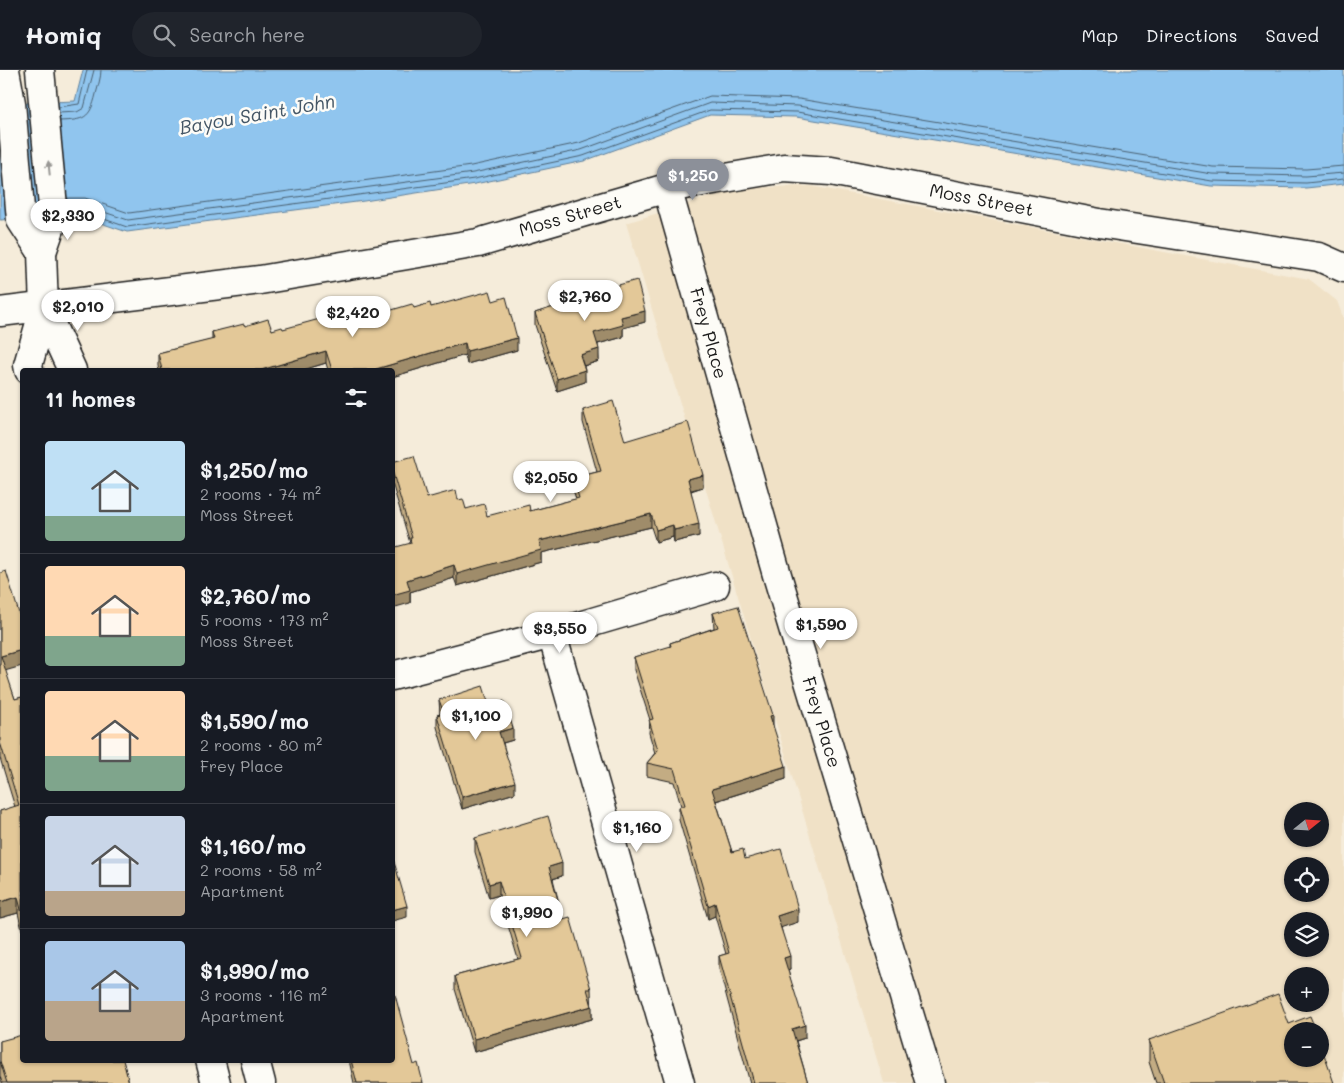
<!DOCTYPE html>
<meta charset="utf-8">
<style>
:root{--surface:#171b24;--page:#20242c;--text:#f1f3f6;--muted:#9ea1a6;--line:#363941;--accent:#8c9099}
body{margin:0;font-family:Mali,sans-serif;background:var(--page);color:var(--text);height:100vh;display:flex;flex-direction:column;font-size:19px;white-space:nowrap}
*{box-sizing:border-box;margin:0}
p{font-size:16px;color:var(--muted)}
.icon{flex:none;width:28px;height:28px;fill:none;stroke:currentColor;stroke-width:2;stroke-linecap:round;stroke-linejoin:round}
.map{position:relative;flex:1;overflow:hidden}
.side{position:absolute;left:20px;top:298px;width:375px;height:695px;display:flex;flex-direction:column;background:var(--surface);border-radius:5px;box-shadow:0 1px 4px #0004}
.side>*{flex:none}
.needle{width:32px;rotate:72deg}
.controls{position:absolute;left:1284px;top:732px;display:grid;gap:10px}
.controls a{display:grid;place-items:center;width:45px;height:45px;border-radius:50%;background:var(--surface);box-shadow:0 1px 4px #0004;font-size:25px}
.price{position:absolute;translate:-50% -42px;padding:0 11px;border-radius:18px;background:#fff;color:#222;font-size:16px;line-height:32px;filter:drop-shadow(0 1px 2px #0008)}
.price::after{content:'';position:absolute;left:50%;top:30px;width:15px;height:11px;margin-left:-8px;background:inherit;clip-path:polygon(0 0,100% 0,50% 100%)}
.price.active{background:var(--accent);color:#fff}
ul{padding:0;list-style:none}
li{display:flex;align-items:center;gap:15px;height:125px;padding:0 25px}
li+li{border-top:1px solid var(--line)}
li span{display:grid;place-items:center;flex:none;width:140px;height:100px;border-radius:5px;color:#555}
li>.icon{margin-inline-start:auto}
span .icon{width:60px;height:60px;fill:#fffc;stroke-width:1}
li b{font-size:21px}
h2{display:flex;justify-content:space-between;align-items:center;height:60px;padding:0 25px;font-size:21px}
header{display:flex;align-items:center;gap:30px;box-sizing:border-box;height:70px;padding:0 25px;background:var(--surface);border-bottom:1px solid var(--line)}
header strong{font-size:24px}
nav{display:flex;gap:28px;margin-inline-start:auto;font-size:18px}
.search{width:350px;height:45px;background:var(--page);display:flex;align-items:center;gap:12px;box-sizing:border-box;padding:0 18px;border-radius:28px;color:var(--muted);font-size:19px}
.map>svg:first-child{display:block}
.built{fill:#f0e1c6;fill-rule:evenodd}
.water{fill:#90c5ee;stroke:#62819a}
.lines{fill:none;stroke-linecap:round;stroke-linejoin:round}
.shore{stroke:#4a6070;stroke-width:1}
.street-casing{stroke:#1c1c1c;stroke-width:31}
.secondary-casing{stroke:#1c1c1c;stroke-width:31}
.street{stroke:#fdfcf7;stroke-width:28}
.secondary{stroke:#fdfcf7;stroke-width:28}
.wall{fill:#c3ac83;stroke:#1c1c1c}
.shaded-wall{fill:#9f8c6a;stroke:#1c1c1c}
.building{fill:#e3c898;stroke:#1c1c1c}
.oneway{fill:#989794}
.labels{text-anchor:middle;stroke-width:5;stroke-linejoin:round;paint-order:stroke}
.street-label{font-size:18px;fill:#1c1c1c;stroke:#fdfcf7}
.water-label{font-size:19px;font-style:italic;fill:#455766;stroke:#fdfcf7}
</style>
<header>
<strong>Homiq</strong>
<div class="search"><svg class="icon" aria-label="search" viewBox="0 0 24 24"><circle cx="10" cy="10" r="6"/><path d="M15 15l6 6"/></svg>Search here</div>
<nav><a>Map</a><a>Directions</a><a>Saved</a></nav>
</header>
<div class="map">
<svg width="1344" height="1013" viewBox="0 0 1344 1013">
<rect width="100%" height="100%" fill="#f5ecda"/>
<filter id="ink" filterUnits="userSpaceOnUse"><feTurbulence type="fractalNoise" baseFrequency=".02" numOctaves="2"/><feDisplacementMap in="SourceGraphic" scale="10" xChannelSelector="R" yChannelSelector="G"/><feConvolveMatrix kernelMatrix="1 2 1 2 8 2 1 2 1" color-interpolation-filters="sRGB"/></filter>
<g filter="url(#ink)">
<path class="built" d="M 810,116 L 1309,209 L 1337,231 L 1344,250 L 1344,1013 L 884,1013 L 626,153 L 738,118 ZM 1292,741 L 1320,741 L 1320,769 L 1292,769 ZM 1292,796 L 1320,796 L 1320,824 L 1292,824 ZM 1292,851 L 1320,851 L 1320,879 L 1292,879 ZM 1292,906 L 1320,906 L 1320,934 L 1292,934 ZM 1292,961 L 1320,961 L 1320,989 L 1292,989 Z"/>
<polygon class="water" points="83,0 1344,0 1344,114 1306,118 1211,116 796,47 710,45 584,91 475,114 364,131 127,162 80,146 0,150 0,34 75,31"/>
<g class="lines">
<g class="shore">
<polyline points="59,37 79,34 87,0"/>
<polyline points="59,43 77,42 84,38 94,0"/>
<path d="M 60,51 C 84,50 90,49 96,24 C 98,16 101,8 101,0"/>
<polyline points="67,128 85,128 129,143 471,96 579,73 710,26 799,29 1213,97 1306,99 1344,96"/>
<polyline points="68,135 83,135 128,150 473,103 581,80 710,33 798,36 1212,104 1306,106 1344,103"/>
<polyline points="69,141 81,141 127,157 474,109 583,86 710,40 797,42 1212,111 1306,113 1344,109"/>
</g>
<g class="street-casing">
<g id="street">
<path id="s1" d="M 667,118 L 777,505 L 930,1013"/>
<path id="s2" d="M 0,242 L 260,210 L 478,173 L 667,118 L 784,98 L 831,101 L 1099,153 L 1319,187 L 1344,198"/>
<polyline points="552,564 680,1013"/>
<polyline points="392,606 552,564 715,516"/>
</g>
</g>
<g class="secondary-casing">
<g id="secondary">
<polyline points="5,0 11,33 21,150 42,182"/>
<polyline points="44,239 72,300"/>
<polyline points="29,300 28,295 44,239 42,182 54,147 40,0"/>
<polyline points="210,990 216,1013"/>
<polyline points="255,990 261,1013"/>
</g>
</g>
<use href="#street" class="street"/>
<use href="#secondary" class="secondary"/>
</g>
<g class="wall">
<polygon points="611,217 645,252 623,258 623,267 598,274 599,291 584,296 585,312 557,321 535,255 535,243 563,234 563,224"/>
<polygon points="493,231 517,280 467,294 465,285 392,307 392,300 328,300 326,293 303,300 159,300 158,296 158,283 212,270 212,262 245,256 272,260 341,255 414,238 431,237"/>
<polygon points="583,340 625,371 703,417 691,421 699,466 674,472 673,467 656,472 651,457 541,483 541,492 457,516 454,508 410,522 410,533 410,473 392,413 392,392 427,428 458,430 466,439 487,446 530,441 576,429 573,420 573,408 597,402 583,352"/>
<polygon points="0,503 5,601 15,629 22,627 22,860 18,843 0,848 0,741 15,737 0,688"/>
<polygon points="713,543 773,656 786,709 716,731 732,782 745,789 798,852 781,857 790,899 788,900 805,968 796,971 808,1013 750,1013 719,899 719,886 726,884 715,846 708,849 679,750 679,737 681,736 674,712 647,706 647,693 655,683 649,663 650,650 634,600 634,587 670,577 670,573 714,558"/>
<polygon points="439,630 489,635 513,670 503,673 515,723 462,739 437,657 437,645 440,644"/>
<polygon points="475,768 562,806 553,809 563,849 591,919 592,949 474,982 455,919 455,906 518,889 499,825 489,828 475,782"/>
<polygon points="1289,954 1334,1013 1156,1013 1149,992 1149,970"/>
<polygon points="0,971 123,991 129,1013 2,1013 0,1006"/>
<polygon points="349,990 392,990 414,995 423,1013 354,1013"/>
</g>
<g class="shaded-wall">
<polygon points="645,241 645,252 623,258 623,267 594,275 594,263 621,247"/>
<polygon points="517,268 517,280 467,294 467,281"/>
<polygon points="465,273 465,285 392,307 392,300 376,300 376,299"/>
<polygon points="599,279 599,291 580,297 580,285"/>
<polygon points="326,281 326,293 303,300 261,300"/>
<polygon points="585,300 585,312 557,321 557,309"/>
<polygon points="703,405 703,417 688,421 688,409"/>
<polygon points="651,444 651,457 541,483 541,492 457,516 457,504 539,471"/>
<polygon points="699,454 699,466 674,472 674,460"/>
<polygon points="673,455 673,467 656,472 656,460"/>
<polygon points="454,495 454,508 410,522 410,533 392,538 392,525 407,510"/>
<polygon points="22,580 22,596 1,602 1,586"/>
<polygon points="773,645 773,658 770,646"/>
<polygon points="513,658 513,670 499,674 499,662"/>
<polygon points="786,696 786,709 712,732 712,719"/>
<polygon points="515,712 515,723 462,739 462,727"/>
<polygon points="562,793 562,806 549,810 549,797"/>
<polygon points="499,811 499,825 489,828 489,814"/>
<polygon points="18,827 18,843 0,848 0,832"/>
<polygon points="715,833 715,846 708,849 708,836"/>
<polygon points="407,836 407,847 392,851 392,840"/>
<polygon points="798,839 798,852 777,859 777,846"/>
<polygon points="790,886 790,899 784,901 784,888"/>
<polygon points="592,936 592,949 474,982 474,969"/>
<polygon points="805,955 805,968 792,972 792,959"/>
</g>
<g class="building">
<polygon points="637,210 645,241 621,247 623,255 594,263 599,279 580,285 585,300 557,309 535,243 566,233 563,224 609,211 611,217"/>
<polygon points="490,221 493,231 506,227 517,268 467,281 465,273 376,299 377,300 332,300 326,281 261,300 162,300 158,283 214,269 212,262 244,254 245,256 268,249 272,260 282,257 283,259 338,244 341,255 412,234 414,238 430,233 431,237"/>
<polygon points="613,331 625,371 688,352 703,405 688,409 699,454 674,460 673,455 656,460 651,444 539,471 541,480 457,504 454,495 407,510 410,520 392,525 392,478 411,473 410,468 412,468 392,400 392,392 414,386 427,428 456,420 458,430 463,429 466,439 484,434 487,446 529,435 530,441 579,428 573,408 601,401 583,340"/>
<polygon points="6,501 22,553 22,580 1,586 15,629 22,627 22,844 18,827 0,832 0,741 19,735 0,672 0,503"/>
<polygon points="738,536 773,645 770,646 786,696 712,719 732,782 743,779 745,789 781,779 798,839 777,846 790,886 784,888 805,955 792,959 808,1013 754,1013 719,886 729,883 715,833 708,836 679,737 685,735 674,699 647,693 658,680 649,650 653,649 634,587 671,576 670,573 718,557 713,543"/>
<polygon points="483,616 489,635 504,631 513,658 499,662 515,712 462,727 437,645 444,643 439,630"/>
<polygon points="548,746 562,793 549,797 563,849 570,847 591,919 587,919 592,936 474,969 455,906 522,888 499,811 489,814 475,768"/>
<polygon points="392,785 407,836 392,840"/>
<polygon points="1278,924 1289,954 1310,946 1316,961 1292,961 1292,989 1320,989 1320,973 1334,1013 1164,1013 1149,970"/>
<polygon points="395,925 414,995 418,993 423,1013 357,1013 351,990 392,990 392,926"/>
<polygon points="22,965 22,990 123,990 129,1013 7,1013 0,991 0,971"/>
</g>
<defs><path id="oneway-solid" d="M-6-.8H1V-3.2L6.5 0L1 3.2V.8H-6Z" transform="scale(1.25)"/></defs>
<use class="oneway" href="#oneway-solid" transform="translate(49 98) rotate(-96)"/>
</g>
<g class="labels">
<g class="street-label">
<text dy="6" stroke="none"><textPath href="#s2" startOffset="999">Moss Street</textPath></text>
<text dy="6" stroke="none"><textPath href="#s2" startOffset="579">Moss Street</textPath></text>
<text dy="6" stroke="none"><textPath href="#s1" startOffset="151">Frey Place</textPath></text>
<text dy="6" stroke="none"><textPath href="#s1" startOffset="556">Frey Place</textPath></text>
</g>
<g class="water-label">
<text transform="translate(257 44) rotate(-10)" y="7">Bayou Saint John</text>
</g>
</g>
</svg>
<div class="controls">
<a><svg class="needle" viewBox="-14 -14 28 28"><path d="M0-13l5 13h-10z" fill="#e53935"/><path d="M0 13l5-13h-10z" fill="#9ea1a6"/></svg></a>
<a><svg class="icon" aria-label="locate" viewBox="0 0 24 24"><circle cx="12" cy="12" r="6"/><path d="M12 2v4M12 18v4M2 12h4M18 12h4"/></svg></a>
<a><svg class="icon" aria-label="layers" viewBox="0 0 24 24"><path d="M12 4l9 5-9 5-9-5zM3 14l9 5 9-5"/></svg></a>
<a>+</a>
<a>−</a>
</div>
<b class="price active" style="left:693px;top:131px">$1,250</b>
<b class="price" style="left:68px;top:171px">$2,330</b>
<b class="price" style="left:585px;top:252px">$2,760</b>
<b class="price" style="left:78px;top:262px">$2,010</b>
<b class="price" style="left:353px;top:268px">$2,420</b>
<b class="price" style="left:551px;top:433px">$2,050</b>
<b class="price" style="left:821px;top:580px">$1,590</b>
<b class="price" style="left:560px;top:584px">$3,550</b>
<b class="price" style="left:476px;top:671px">$1,100</b>
<b class="price" style="left:637px;top:783px">$1,160</b>
<b class="price" style="left:527px;top:868px">$1,990</b>
<section class="side">
<h2>11 homes<svg class="icon" aria-label="filters" viewBox="0 0 24 24"><path d="M4 7h16M4 17h16"/><circle cx="9" cy="7" r="2"/><circle cx="15" cy="17" r="2"/></svg></h2>
<ul>
<li><span style="background:linear-gradient(#bfe0f5 75%,#7fa58c 0)"><svg class="icon" aria-label="home" viewBox="0 0 24 24"><path d="M3 11l9-7 9 7M6 9v11h12V9"/></svg></span><div><b>$1,250/mo</b><p>2 rooms · 74 m²</p><p>Moss Street</p></div></li>
<li><span style="background:linear-gradient(#ffd9b3 70%,#7fa58c 0)"><svg class="icon" aria-label="home" viewBox="0 0 24 24"><path d="M3 11l9-7 9 7M6 9v11h12V9"/></svg></span><div><b>$2,760/mo</b><p>5 rooms · 173 m²</p><p>Moss Street</p></div></li>
<li><span style="background:linear-gradient(#ffd9b3 65%,#7fa58c 0)"><svg class="icon" aria-label="home" viewBox="0 0 24 24"><path d="M3 11l9-7 9 7M6 9v11h12V9"/></svg></span><div><b>$1,590/mo</b><p>2 rooms · 80 m²</p><p>Frey Place</p></div></li>
<li><span style="background:linear-gradient(#c9d6e8 75%,#b9a48a 0)"><svg class="icon" aria-label="home" viewBox="0 0 24 24"><path d="M3 11l9-7 9 7M6 9v11h12V9"/></svg></span><div><b>$1,160/mo</b><p>2 rooms · 58 m²</p><p>Apartment</p></div></li>
<li><span style="background:linear-gradient(#a9c7e8 60%,#b9a48a 0)"><svg class="icon" aria-label="home" viewBox="0 0 24 24"><path d="M3 11l9-7 9 7M6 9v11h12V9"/></svg></span><div><b>$1,990/mo</b><p>3 rooms · 116 m²</p><p>Apartment</p></div></li>
</ul>
</section>
</div>
